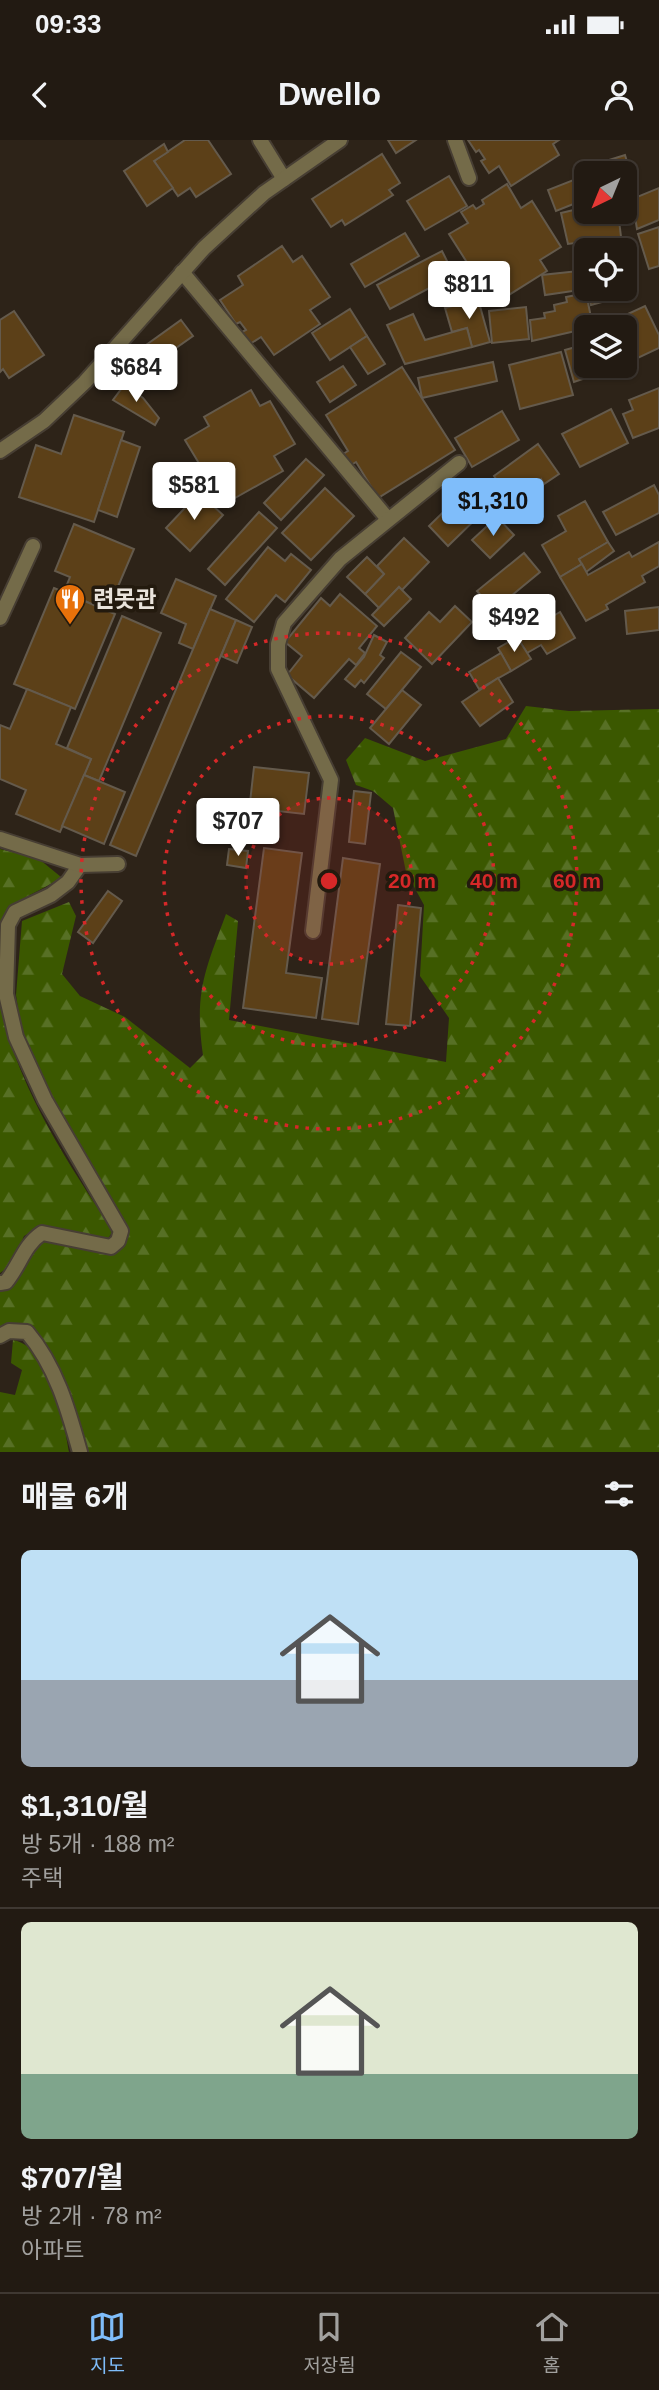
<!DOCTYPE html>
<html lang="ko">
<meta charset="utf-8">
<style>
:root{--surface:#221a12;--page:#2e2720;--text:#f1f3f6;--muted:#a2a19f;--line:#3f3832;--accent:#7fbdfa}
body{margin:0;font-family:Helvetica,"Noto Sans KR",sans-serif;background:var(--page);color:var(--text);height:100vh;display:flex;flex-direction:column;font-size:26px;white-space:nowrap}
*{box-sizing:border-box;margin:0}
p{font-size:23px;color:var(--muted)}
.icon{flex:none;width:38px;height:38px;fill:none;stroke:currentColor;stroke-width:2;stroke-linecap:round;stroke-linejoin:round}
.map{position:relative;height:1312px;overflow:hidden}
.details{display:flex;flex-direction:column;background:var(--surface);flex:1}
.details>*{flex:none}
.needle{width:46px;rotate:223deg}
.fabs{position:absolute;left:574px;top:21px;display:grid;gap:14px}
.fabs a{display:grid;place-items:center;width:63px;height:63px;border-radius:10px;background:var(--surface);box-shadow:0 2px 5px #0004,0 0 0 2px var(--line);font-size:35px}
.price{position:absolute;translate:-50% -60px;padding:0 16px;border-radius:7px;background:#fff;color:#222;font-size:23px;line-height:46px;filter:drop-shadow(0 2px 4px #0008)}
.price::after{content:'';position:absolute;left:50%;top:42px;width:21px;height:16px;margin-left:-10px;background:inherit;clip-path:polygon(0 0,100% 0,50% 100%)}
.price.current{background:var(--accent);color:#111}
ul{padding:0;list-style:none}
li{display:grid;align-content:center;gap:14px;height:371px;padding:0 21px}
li+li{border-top:2px solid var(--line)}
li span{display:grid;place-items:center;height:217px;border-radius:10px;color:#555}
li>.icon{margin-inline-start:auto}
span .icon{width:126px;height:126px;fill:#fffc;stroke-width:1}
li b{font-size:30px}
h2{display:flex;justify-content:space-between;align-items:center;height:84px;padding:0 21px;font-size:30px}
.status{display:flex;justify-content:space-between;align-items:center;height:49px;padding:0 35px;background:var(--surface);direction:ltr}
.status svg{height:19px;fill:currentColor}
header{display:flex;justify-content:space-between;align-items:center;height:91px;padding:0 21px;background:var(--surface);font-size:32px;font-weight:600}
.tab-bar{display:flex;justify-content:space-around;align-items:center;height:98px;border-top:2px solid var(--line);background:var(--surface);font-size:19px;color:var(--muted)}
.tab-bar a{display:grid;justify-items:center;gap:4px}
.tab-bar .current{color:var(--accent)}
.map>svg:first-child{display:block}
.forest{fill:url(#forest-firs)}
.building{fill:#5c4018;stroke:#645a4c;stroke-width:2}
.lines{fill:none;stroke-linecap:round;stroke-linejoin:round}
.lane-casing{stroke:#473e33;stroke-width:18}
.street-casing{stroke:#473e33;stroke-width:18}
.lane{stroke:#746b49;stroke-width:14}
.street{stroke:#746b49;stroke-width:14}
.ring{fill:none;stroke:#d62828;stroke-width:3.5;stroke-dasharray:3.5 7}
.labels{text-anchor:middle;stroke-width:7;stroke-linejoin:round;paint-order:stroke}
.poi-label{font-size:23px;font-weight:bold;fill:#e9e3db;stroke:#231a0e;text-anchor:start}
.centre{fill:#d62828;stroke:#231a0e;stroke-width:3.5}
.ring-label{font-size:21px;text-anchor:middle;font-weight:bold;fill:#d62828;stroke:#231a0e;stroke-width:7;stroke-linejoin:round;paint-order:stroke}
</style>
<div class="status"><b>09:33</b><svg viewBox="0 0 49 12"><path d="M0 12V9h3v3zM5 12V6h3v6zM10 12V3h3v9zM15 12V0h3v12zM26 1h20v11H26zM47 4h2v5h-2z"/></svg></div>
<header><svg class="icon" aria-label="back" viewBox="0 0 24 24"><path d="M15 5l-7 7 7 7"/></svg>Dwello<svg class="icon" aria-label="person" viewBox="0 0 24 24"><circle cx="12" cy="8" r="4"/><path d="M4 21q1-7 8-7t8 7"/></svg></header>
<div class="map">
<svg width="659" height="1312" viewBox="0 0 659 1312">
<defs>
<pattern id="forest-firs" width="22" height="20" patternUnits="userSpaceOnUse" patternTransform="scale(1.75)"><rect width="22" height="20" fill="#3b5800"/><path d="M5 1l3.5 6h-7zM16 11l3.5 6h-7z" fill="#577025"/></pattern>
</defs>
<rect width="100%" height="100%" fill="#2d2318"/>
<g class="forest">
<path d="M 526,566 L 569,571 L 659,569 L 659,1312 L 86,1312 C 77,1266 60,1221 29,1186 L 0,1189 L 0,1150 C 26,1143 26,1114 45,1101 L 113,1114 C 124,1107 131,1100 128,1087 L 48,950 L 22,894 L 16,855 L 22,781 L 69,762 L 76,776 L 62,834 L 80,856 L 125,877 L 190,928 L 203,915 C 194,852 205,831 226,774 L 238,781 L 229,880 L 446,922 L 449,878 L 420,836 L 424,765 L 406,732 L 393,668 L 373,651 L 356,645 L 346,620 L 365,598 L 425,621 L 506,599 Z"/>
<path d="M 0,709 L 39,719 L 61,737 C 37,755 17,755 0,782 Z"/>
<path d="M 0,864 C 17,946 67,1022 113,1091 L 107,1100 L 43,1085 L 24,1096 L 12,1124 L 0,1133 Z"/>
<path d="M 13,1200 C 50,1206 64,1280 69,1312 L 0,1312 L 0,1252 L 15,1255 L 22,1230 L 11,1223 Z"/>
</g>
<g class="building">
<polygon points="185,0 208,0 231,34 196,57 190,48 178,56 154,21"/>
<polygon points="388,0 416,0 396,13"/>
<polygon points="468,0 559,0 553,4 559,15 511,46 499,26 489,33 481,21 485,19 479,10 476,12"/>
<polygon points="164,4 168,12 154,21 173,48 147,66 124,31"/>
<polygon points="382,14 400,43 389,50 393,55 345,85 342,80 331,87 312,59"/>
<polygon points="625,15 634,44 625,47 625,33 586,33 586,59 556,71 548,50 579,38 577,30"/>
<polygon points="449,36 467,66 425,90 407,61"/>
<polygon points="507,44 521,68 532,61 561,107 540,120 547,131 504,158 490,136 480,143 449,94 468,83 461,72 473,65 476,69 484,64 482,60"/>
<polygon points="659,48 659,80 637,89 632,59"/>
<polygon points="586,67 586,72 618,72 621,97 568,104 561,73"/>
<polygon points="659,87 659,126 649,129 638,94"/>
<polygon points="405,93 419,116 365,147 351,124"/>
<polygon points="282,106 293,122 302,116 330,157 310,170 320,184 274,215 261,197 250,204 242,192 246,190 240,182 236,184 220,160 243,145 238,136"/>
<polygon points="442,111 454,135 390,169 377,145"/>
<polygon points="586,117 586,149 625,149 625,131 631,154 591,165 578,119"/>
<polygon points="578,131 580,150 545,155 542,135"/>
<polygon points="586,153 593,187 532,201 530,180 545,178 544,173 555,171 554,165 567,162 566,157"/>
<polygon points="478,159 490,202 472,207 467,188 452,192 445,168"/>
<polygon points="645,166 659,195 659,208 625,224 625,187 621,187 617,179"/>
<polygon points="526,167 529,199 492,203 489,171"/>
<polygon points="350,169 367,196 330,220 312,193"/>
<polygon points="14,171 44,215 9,238 3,229 0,232 0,180"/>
<polygon points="413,174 425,200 467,188 472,207 405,224 387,185"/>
<polygon points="181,180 193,196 139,234 128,218"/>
<polygon points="367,196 385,224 368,234 350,207"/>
<polygon points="586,204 586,226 621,226 574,242 565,210"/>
<polygon points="561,212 573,255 520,269 509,225"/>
<polygon points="493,222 497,241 422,258 418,238"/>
<polygon points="343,226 356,245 330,262 317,242"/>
<polygon points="402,227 455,310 378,358 356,322 351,325 343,314 348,311 326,275"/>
<polygon points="125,244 143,258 159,278 155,285 113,260"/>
<polygon points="659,248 659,288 633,298 623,274 633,270 629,260"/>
<polygon points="251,250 260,266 270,261 295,304 274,316 283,331 235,358 224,339 212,346 205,334 208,331 204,323 200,325 185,300 209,286 204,277"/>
<polygon points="611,269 628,303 580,327 562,294"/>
<polygon points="502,271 519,300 472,327 455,298"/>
<polygon points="74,275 124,292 94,382 19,357 36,305 61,314"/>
<polygon points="121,300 140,307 117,377 98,370"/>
<polygon points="538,304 559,334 544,344 541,339 532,345 535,350 515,365 494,336"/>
<polygon points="306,319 324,335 281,380 264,363"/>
<polygon points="654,345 659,355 659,373 616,395 603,372"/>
<polygon points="469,347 488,367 448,406 429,386"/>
<polygon points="325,348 354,376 311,420 282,393"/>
<polygon points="199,353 223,375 190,411 166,388"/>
<polygon points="585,361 608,402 579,419 582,424 560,437 542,405 566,391 558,376"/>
<polygon points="259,372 277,388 225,445 208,429"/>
<polygon points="497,377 514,395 490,418 472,400"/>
<polygon points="74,384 134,409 114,456 109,454 103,469 64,452 70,437 55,431"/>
<polygon points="404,398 429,422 402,450 399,447 379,468 365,454 384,434 377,426"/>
<polygon points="608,402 614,411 586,432 579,419"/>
<polygon points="659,402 659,426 642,436 645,442 606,465 608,469 586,481 560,437 582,424 588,435 629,412 632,417"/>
<polygon points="268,407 285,421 291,414 311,430 285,462 276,455 254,482 226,459"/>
<polygon points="524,413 540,432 494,470 477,451"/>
<polygon points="367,417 384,434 365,454 347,437"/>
<polygon points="176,439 216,456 193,509 179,503 186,484 161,473"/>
<polygon points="399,447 411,459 384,486 372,475"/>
<polygon points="54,448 115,474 75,569 14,544"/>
<polygon points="340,454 377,486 359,508 365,513 356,525 349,519 314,558 287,535 302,516 285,502 321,458 330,466"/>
<polygon points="455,466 472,482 432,524 405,498 429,472 440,482"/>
<polygon points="659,467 659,490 627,494 625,471"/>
<polygon points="210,469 236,480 136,716 110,705"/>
<polygon points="560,472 575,498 547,514 541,505 527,513 517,497"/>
<polygon points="122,476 161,493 99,641 84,635 91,619 67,608"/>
<polygon points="236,480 252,487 237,523 221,516"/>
<polygon points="374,495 387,502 380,515 384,518 364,543 361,540 355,547 345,539 364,517"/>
<polygon points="517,497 531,519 511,531 498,508"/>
<polygon points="401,512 421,527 386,569 367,554"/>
<polygon points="501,513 511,531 479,549 469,532"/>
<polygon points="498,538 513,562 480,586 462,562"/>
<polygon points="27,549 71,567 56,604 91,619 60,692 16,674 26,650 0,639 0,585 10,589"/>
<polygon points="402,550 421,565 389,604 370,588"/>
<polygon points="254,627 309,633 304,674 278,671 274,702 246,698"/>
<polygon points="84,635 125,652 104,704 62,686"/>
<polygon points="354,651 371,653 365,704 349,702"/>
<polygon points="264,708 302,713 286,833 322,838 316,878 243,868"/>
<polygon points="229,709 248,711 246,728 227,725"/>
<polygon points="343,718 380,724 358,884 322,879"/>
<polygon points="108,751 122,761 93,803 78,792"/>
<polygon points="398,765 421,768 410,886 386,884"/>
</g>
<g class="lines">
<g class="lane-casing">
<g id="lane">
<polyline points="0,478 33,406"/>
<path d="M 0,1143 L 6,1142 C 20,1125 24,1105 42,1093 L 111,1107 L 118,1101 L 121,1091 L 45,960 L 16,897 L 6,854 L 8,785 L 15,772 L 51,755 L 68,742 L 80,725"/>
<path d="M 0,1196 L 9,1191 L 27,1192 C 56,1226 68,1269 80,1312"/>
</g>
</g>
<g class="street-casing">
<g id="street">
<polyline points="260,0 284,39"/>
<polyline points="455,0 469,38"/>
<polyline points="182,132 387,378"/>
<polyline points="0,311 44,281 85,242 204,108 264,53 340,0"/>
<polyline points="0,699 80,725 118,724"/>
<polyline points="313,791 331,640 278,529 278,504 284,483 340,419 459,323"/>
</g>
</g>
<use href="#lane" class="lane"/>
<use href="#street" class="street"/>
</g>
<circle cx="329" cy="741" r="83" fill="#d62828" fill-opacity=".12"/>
<g class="ring">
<circle cx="329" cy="741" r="83"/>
<circle cx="329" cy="741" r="165"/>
<circle cx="329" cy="741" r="248"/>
</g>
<defs>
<g id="restaurant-pin" transform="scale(1.575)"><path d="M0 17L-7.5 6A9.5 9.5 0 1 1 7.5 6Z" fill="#e8710a" stroke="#231a0e"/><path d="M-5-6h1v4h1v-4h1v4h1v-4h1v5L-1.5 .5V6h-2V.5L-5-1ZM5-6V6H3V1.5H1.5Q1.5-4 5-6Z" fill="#fff"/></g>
</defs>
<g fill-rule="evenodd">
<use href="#restaurant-pin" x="70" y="459"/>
</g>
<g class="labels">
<g class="poi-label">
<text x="93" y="467">련못관</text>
</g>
</g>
<circle cx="329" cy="741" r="10" class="centre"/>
<g class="ring-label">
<text x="412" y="748">20 m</text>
<text x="494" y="748">40 m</text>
<text x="577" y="748">60 m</text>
</g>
</svg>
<div class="fabs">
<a><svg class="needle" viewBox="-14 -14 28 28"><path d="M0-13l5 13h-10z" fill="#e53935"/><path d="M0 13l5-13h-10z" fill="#a2a19f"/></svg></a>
<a><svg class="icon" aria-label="locate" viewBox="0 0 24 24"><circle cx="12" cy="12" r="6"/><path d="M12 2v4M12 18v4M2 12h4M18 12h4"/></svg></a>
<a><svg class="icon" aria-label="layers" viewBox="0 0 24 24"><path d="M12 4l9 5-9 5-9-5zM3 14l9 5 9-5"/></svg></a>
</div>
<b class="price" style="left:469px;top:181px">$811</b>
<b class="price" style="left:136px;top:264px">$684</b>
<b class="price" style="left:194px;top:382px">$581</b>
<b class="price current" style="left:493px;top:398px">$1,310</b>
<b class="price" style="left:514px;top:514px">$492</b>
<b class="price" style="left:238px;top:718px">$707</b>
</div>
<section class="details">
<h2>매물 6개<svg class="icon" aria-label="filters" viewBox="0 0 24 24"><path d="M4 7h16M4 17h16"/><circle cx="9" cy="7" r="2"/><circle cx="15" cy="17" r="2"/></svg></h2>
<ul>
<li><span style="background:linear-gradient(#bfe0f5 60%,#9aa5b1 0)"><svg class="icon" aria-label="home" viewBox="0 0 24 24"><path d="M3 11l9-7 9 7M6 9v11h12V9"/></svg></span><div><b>$1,310/월</b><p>방 5개 · 188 m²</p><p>주택</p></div></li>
<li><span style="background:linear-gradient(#dfe7d0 70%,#7fa58c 0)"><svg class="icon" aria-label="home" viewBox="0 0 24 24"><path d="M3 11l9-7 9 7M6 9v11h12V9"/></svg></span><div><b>$707/월</b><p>방 2개 · 78 m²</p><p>아파트</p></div></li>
</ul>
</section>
<nav class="tab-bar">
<a class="current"><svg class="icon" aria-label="map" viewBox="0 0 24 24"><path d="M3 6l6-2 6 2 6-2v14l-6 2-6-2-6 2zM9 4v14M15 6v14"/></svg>지도</a>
<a><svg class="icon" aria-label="saved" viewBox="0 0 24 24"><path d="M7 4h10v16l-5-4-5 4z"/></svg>저장됨</a>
<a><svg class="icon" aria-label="home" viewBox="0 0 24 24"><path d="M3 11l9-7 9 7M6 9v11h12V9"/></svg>홈</a>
</nav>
